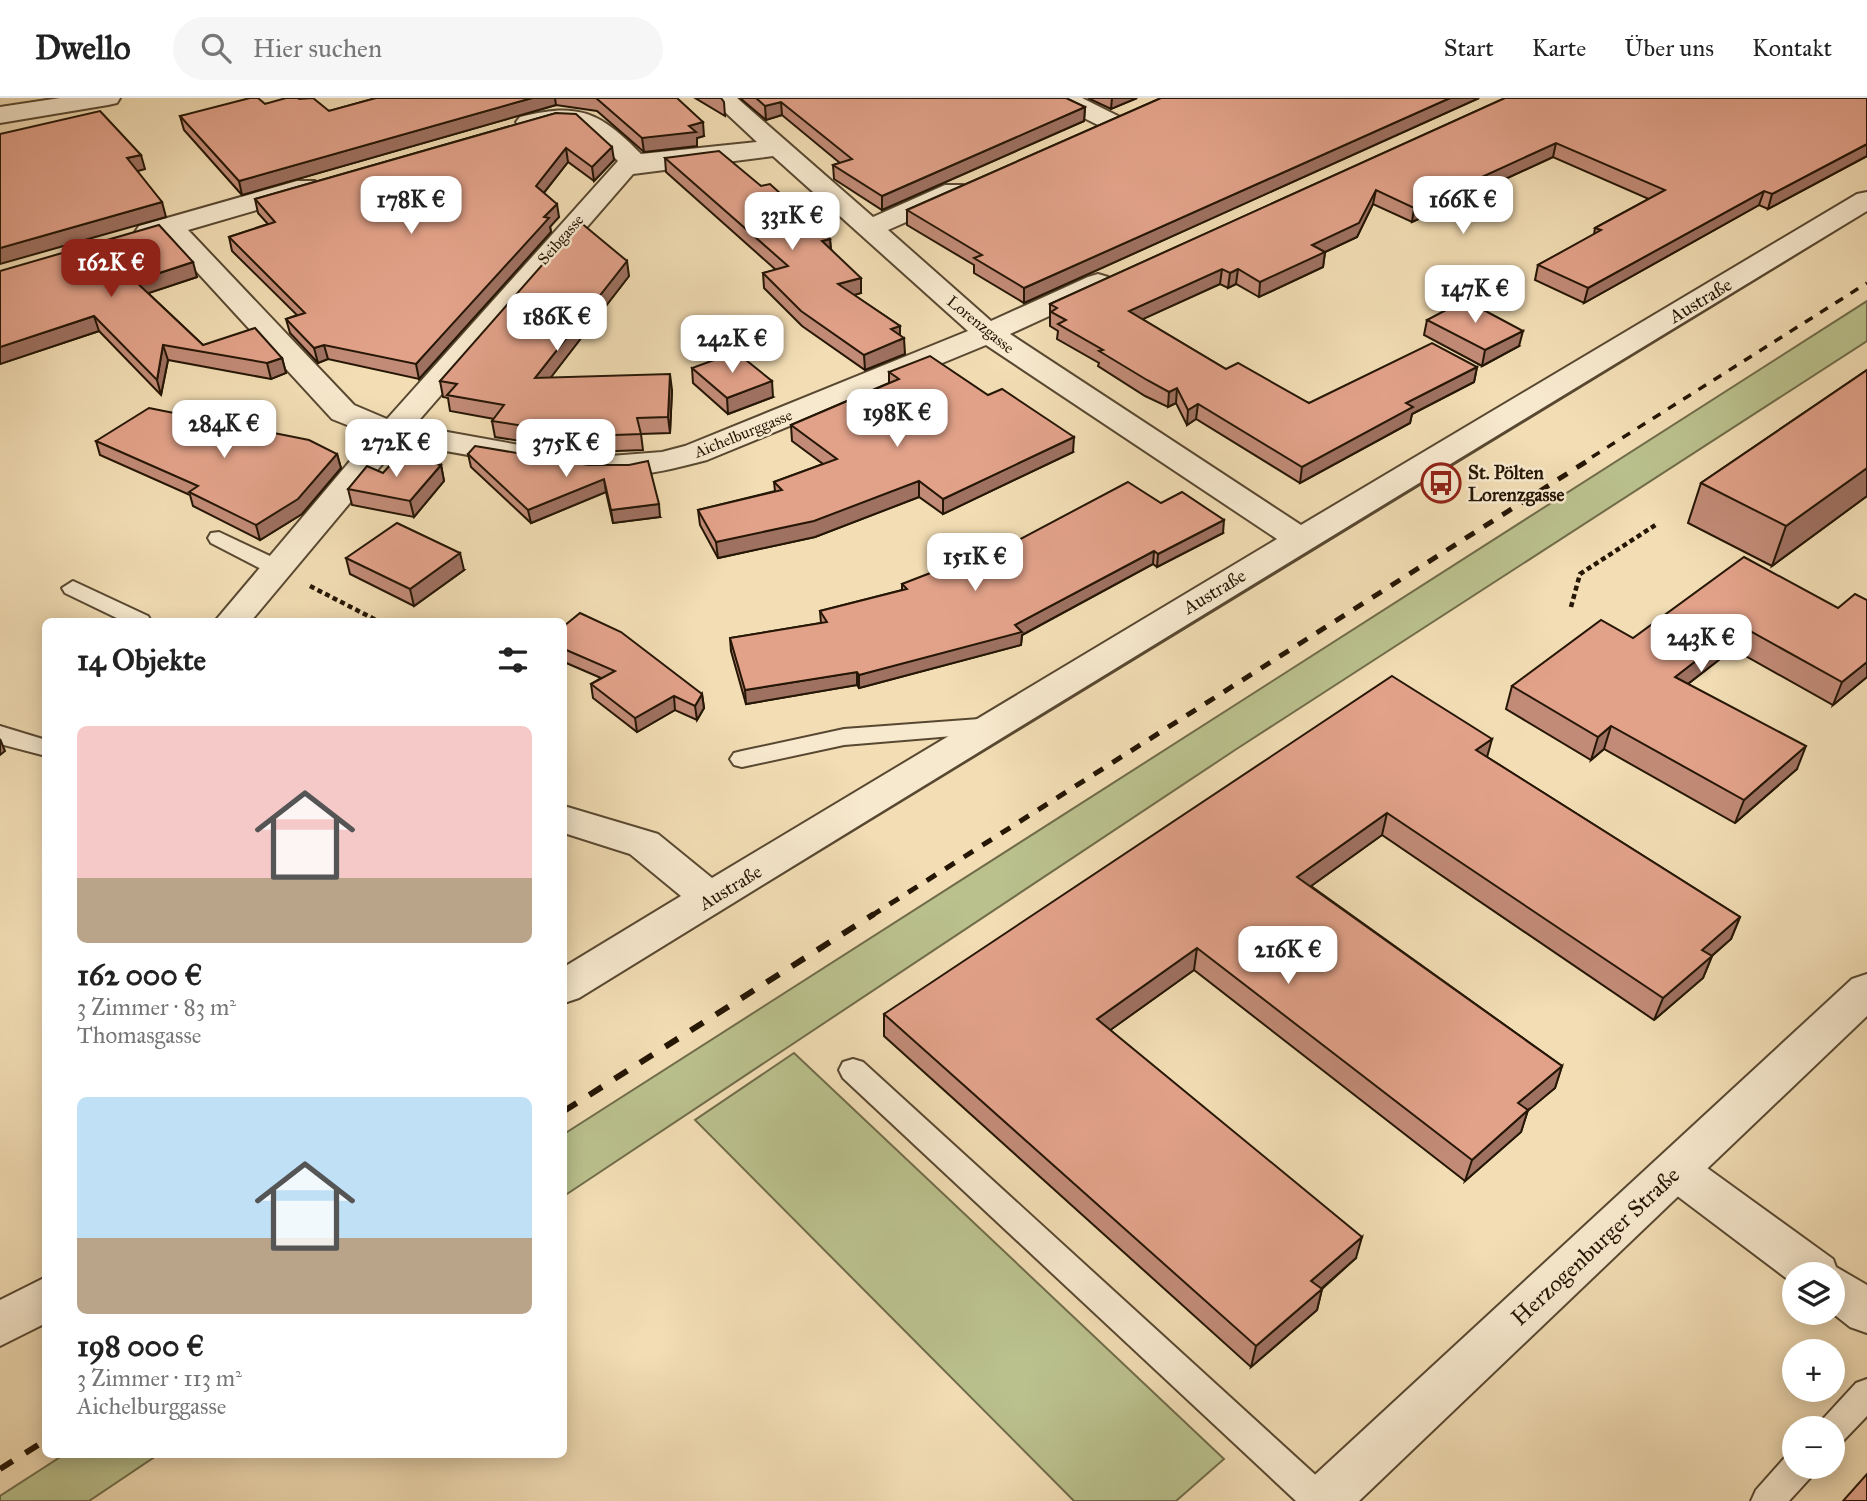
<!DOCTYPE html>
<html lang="de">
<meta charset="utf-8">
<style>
:root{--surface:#fff;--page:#f6f6f6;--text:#222;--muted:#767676;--line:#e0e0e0;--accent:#8f2418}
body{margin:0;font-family:"IM FELL Great Primer",serif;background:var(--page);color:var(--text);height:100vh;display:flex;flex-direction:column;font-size:26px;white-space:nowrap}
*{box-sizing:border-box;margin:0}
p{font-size:23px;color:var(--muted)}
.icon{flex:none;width:38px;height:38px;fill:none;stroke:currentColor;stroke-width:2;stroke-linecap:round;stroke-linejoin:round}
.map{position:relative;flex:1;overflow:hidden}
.sheet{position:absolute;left:42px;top:520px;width:525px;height:840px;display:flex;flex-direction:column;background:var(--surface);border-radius:10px;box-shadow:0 4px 18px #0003}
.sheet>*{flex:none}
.tools{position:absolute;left:1782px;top:1164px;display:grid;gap:14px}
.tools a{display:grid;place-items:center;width:63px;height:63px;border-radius:50%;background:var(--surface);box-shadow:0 4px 18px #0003;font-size:35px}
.price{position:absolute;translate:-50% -60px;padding:0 16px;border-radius:14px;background:#fff;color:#222;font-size:23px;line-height:46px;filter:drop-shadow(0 2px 4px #0008)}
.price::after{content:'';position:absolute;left:50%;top:42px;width:21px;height:16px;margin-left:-10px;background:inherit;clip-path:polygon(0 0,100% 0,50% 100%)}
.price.selected{background:var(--accent);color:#fff}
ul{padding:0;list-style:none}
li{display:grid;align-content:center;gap:14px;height:371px;padding:0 35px}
li span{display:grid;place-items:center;height:217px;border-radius:10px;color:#555}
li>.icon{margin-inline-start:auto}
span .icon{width:126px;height:126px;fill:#fffc;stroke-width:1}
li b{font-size:30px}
h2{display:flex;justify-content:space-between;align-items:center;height:84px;padding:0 35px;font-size:30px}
header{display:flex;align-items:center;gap:42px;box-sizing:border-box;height:98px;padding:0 35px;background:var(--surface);border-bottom:2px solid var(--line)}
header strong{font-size:33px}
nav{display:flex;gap:38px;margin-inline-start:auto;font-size:24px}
.search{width:490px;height:63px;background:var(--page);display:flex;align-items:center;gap:18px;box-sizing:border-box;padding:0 24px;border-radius:38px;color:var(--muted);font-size:26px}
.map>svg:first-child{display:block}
.green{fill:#bac18d;stroke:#706c49;stroke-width:2}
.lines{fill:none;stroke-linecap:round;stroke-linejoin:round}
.service-casing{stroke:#584831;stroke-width:4}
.minor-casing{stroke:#584831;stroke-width:4}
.tertiary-casing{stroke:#584831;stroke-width:4}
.path{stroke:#251605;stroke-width:4.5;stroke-dasharray:5 3.5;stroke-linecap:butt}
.service{fill:#f7e9ce;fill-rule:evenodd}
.minor{fill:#f7e9ce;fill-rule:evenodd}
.tertiary{fill:#f7e9ce;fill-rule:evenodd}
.rail-far2{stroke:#251605;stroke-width:3.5;stroke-dasharray:9 9;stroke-linecap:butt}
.rail-far1{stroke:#251605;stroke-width:5;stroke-dasharray:11 11;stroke-linecap:butt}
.rail{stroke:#251605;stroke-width:6;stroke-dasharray:15 15;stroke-linecap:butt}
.wall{fill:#c28b77;stroke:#251605;stroke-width:2}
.shaded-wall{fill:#9e7161;stroke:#251605;stroke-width:2}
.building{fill:#e2a28a;stroke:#251605;stroke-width:2}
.labels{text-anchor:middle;stroke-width:5;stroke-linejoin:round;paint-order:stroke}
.far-street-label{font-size:16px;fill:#251605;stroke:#f7e9ce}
.street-label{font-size:19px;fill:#251605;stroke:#f7e9ce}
.poi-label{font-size:19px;font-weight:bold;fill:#251605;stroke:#f7e9ce;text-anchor:start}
.near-street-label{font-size:23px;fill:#251605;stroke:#f7e9ce}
</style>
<header>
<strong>Dwello</strong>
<div class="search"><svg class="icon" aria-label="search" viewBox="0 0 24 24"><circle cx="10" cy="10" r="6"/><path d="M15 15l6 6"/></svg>Hier suchen</div>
<nav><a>Start</a><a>Karte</a><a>Über uns</a><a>Kontakt</a></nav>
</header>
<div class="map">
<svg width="1867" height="1403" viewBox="0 0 1867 1403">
<rect width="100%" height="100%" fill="#f2ddb4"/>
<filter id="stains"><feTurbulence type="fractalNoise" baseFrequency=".00286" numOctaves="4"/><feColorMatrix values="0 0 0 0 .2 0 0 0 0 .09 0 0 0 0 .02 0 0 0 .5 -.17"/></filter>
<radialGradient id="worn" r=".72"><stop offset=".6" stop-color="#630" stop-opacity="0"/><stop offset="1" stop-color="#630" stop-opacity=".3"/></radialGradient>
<g class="green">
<polygon points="1867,203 1867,243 1235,652 564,1098 564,1036"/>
<polygon points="794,955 1224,1361 1176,1403 1074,1403 695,1022"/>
<polygon points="65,1356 159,1356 89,1403 0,1403 0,1398"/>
</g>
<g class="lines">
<g class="service-casing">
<g id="service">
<polygon points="219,434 287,466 290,471 287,476 271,476 211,445 208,440 211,435"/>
<polygon points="73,483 148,518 151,523 123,523 65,495 62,490"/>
<polygon points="993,620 1001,622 1005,628 1001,634 844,647 742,669 734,667 730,661 734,655 742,653 844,631"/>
<polygon points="0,628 46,642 46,658 0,646"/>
<polygon points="853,961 863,964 1332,1392 1337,1403 1296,1403 843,980 839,972 843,964"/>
<polygon points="1867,1281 1867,1318 1843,1343 1832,1348 1832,1330 1817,1330 1821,1323 1856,1285"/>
<polygon points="1794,1355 1794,1368 1815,1368 1811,1379 1789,1403 1751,1403 1756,1392 1787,1357"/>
</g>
</g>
<g class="minor-casing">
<g id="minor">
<polygon points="60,0 120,0 117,5 108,7 0,25 0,9"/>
<path d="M 710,0 L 737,0 L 873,119 L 945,87 L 963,87 L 967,93 L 963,99 L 888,132 L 991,223 L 1088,179 L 1098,176 L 1108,179 L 1112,185 L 1108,191 L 1010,236 L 1301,427 L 1857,96 L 1867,94 L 1867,113 C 1436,374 1007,636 579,900 L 564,905 L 564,869 L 681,798 L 630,756 L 564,735 L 564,708 L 658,736 L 712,780 L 1277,441 L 986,247 L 707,362 C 669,372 623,384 584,374 L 579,367 L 584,360 L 662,354 L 685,348 L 968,233 L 773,58 L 633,76 L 414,328 L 536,350 L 541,357 L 536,364 L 525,367 L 400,345 L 251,523 L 215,523 L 372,337 L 332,321 L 164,138 L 149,142 L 139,140 L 135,134 L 139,128 L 297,83 L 315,83 L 319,89 L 315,95 L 188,132 L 354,307 L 387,321 L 618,63 C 598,41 580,22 547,27 C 537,29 530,32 520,29 L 516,24 L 520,19 C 579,4 600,14 641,56 L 757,44 Z"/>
<polygon points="1051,0 1082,0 1120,19 1124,24 1120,29 1102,29 1054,5"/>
<polygon points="1676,1053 1692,1059 1833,1161 1836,1169 1867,1187 1867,1235 1850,1229 1831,1214 1832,1176 1794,1176 1794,1186 1660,1085 1653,1072 1660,1059"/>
<polygon points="46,1179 46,1225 0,1248 0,1202"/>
</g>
</g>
<g class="tertiary-casing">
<polygon id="tertiary" points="1867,876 1867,918 1359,1403 1297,1403 1305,1386 1852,881"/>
</g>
<g class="path">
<polyline points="310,488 378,523"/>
<polyline points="1571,509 1580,476 1657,426"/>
</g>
<use href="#service" class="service"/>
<use href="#minor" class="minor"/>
<use href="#tertiary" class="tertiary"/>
<polyline class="rail-far2" points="1592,359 1867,185"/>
<polyline class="rail-far1" points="871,818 1595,358"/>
<g class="rail">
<polyline points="564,1013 874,816"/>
<polyline points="0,1371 46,1342"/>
</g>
</g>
<g class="wall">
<polygon points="376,0 677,0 704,38 697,40 697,48 644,54 597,13 556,7 242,97 184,32 180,18 299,1 329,13"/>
<polygon points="695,0 721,0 724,4 725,18"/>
<polygon points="740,0 1066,0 1085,9 1084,23 882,112 834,81 833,67 840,65 782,17 766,22"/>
<polygon points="1088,0 1137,0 1111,11"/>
<polygon points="1161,0 1479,0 1024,205 974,175 974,167 907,127 907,112"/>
<polygon points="1505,0 1867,0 1867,58 1768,111 1759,107 1584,205 1535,182 1538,167 1594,137 1595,130 1649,101 1553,59 1412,124 1373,106 1357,139 1325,154 1323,169 1259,199 1236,186 1228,190 1220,186 1142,221 1226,271 1309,305 1477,269 1474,284 1412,316 1410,325 1300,385 1196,321 1187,327 1176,305 1168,309 1145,298 1098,268 1099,265 1057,241 1058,233 1050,228 1050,206"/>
<polygon points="556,15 614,62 594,83 568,64 544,95 559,119 550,128 551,134 419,281 328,261 318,265 290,235 286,221 297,217 232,153 229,139 268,126 258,115 255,101"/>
<polygon points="665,60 761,88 830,141 831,151 861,195 854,197 900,228 900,237 905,256 865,272 802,228 764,190 763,175 776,172 666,74"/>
<polygon points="0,173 197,179 148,195 203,247 282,260 286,275 271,281 168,262 161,297 99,233 0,266"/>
<polygon points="629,178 550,280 672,292 670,335 641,336 643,352 590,354 495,339 492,323 494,321 450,313 448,300 443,299 440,283"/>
<polygon points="1427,222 1519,248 1482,268 1424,237"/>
<polygon points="692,270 773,299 728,316 693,285"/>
<polygon points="1867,272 1867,398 1772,468 1688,425 1701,385"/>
<polygon points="889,274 1073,354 943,416 919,399 815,439 718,460 700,427 698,412 775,393 774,384 823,366 792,343 791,327 889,285"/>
<polygon points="96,343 337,356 341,370 302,416 260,442 193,408 190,397 100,357"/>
<polygon points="468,356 588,367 660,419 613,425 606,394 531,425 471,369"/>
<polygon points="441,367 444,383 414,419 352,407 348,391"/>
<polygon points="1161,405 1223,435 1157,469 1153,466 1022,537 1021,547 859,590 857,587 746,606 731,553 730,540 821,525 820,513 902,492 902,486 958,474"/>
<polygon points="346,460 464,472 414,508 350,476"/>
<polygon points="1867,502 1867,579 1833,607 1733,551 1688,586 1797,671 1735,725 1604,651 1591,662 1506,611 1512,588 1633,540 1838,510"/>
<polygon points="564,528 702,596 704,610 697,622 675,612 637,634 593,600 591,586 601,580 564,564"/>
<polygon points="1487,659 1740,819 1731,841 1712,858 1703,880 1654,922 1382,737 1311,788 1562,968 1555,990 1528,1012 1521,1034 1465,1083 1194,872 1110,932 1356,1160 1322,1191 1317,1212 1251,1269 884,938 884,916"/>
</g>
<g class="shaded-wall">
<polygon points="532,0 555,0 556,7 242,97 239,83"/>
<polygon points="1112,0 1137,0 1111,11"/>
<polygon points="1450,0 1479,0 1024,205 1024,190"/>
<polygon points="781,4 782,17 766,22 765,8"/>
<polygon points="1085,9 1084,23 882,112 882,98"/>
<polygon points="703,24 704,38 697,40 697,48 644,54 642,40"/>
<polygon points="1556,45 1553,59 1412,124 1414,110"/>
<polygon points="1867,46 1867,58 1768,111 1772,96"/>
<polygon points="612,49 614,62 594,83 592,69"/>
<polygon points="566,50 568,64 538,102 536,88"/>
<polygon points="141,57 145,71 131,75 127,60"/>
<polygon points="1376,92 1373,106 1357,139 1325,154 1323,169 1259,199 1260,184 1312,147"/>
<polygon points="1764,93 1759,107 1584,205 1588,190"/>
<polygon points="162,104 166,119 0,166 0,150"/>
<polygon points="557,106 559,119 550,129 551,134 419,281 416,266 544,119"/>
<polygon points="830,141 831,156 822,143"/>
<polygon points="627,163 629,178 538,296 535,280"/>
<polygon points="193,164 197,179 140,198 135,183"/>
<polygon points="1222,171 1220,186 1128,228 1129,213"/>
<polygon points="1238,171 1236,186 1228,190 1230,175"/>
<polygon points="861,180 861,195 838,202 838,186"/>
<polygon points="94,218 99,233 0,266 0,249"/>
<polygon points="900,228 900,242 904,240 905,256 865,272 864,257 891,231"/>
<polygon points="1523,233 1519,248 1482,268 1485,252"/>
<polygon points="163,247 168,262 161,297 157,282"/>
<polygon points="324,247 328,261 318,265 314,250"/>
<polygon points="282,260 286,275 271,281 267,265"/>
<polygon points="1477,269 1474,284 1412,316 1410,325 1300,385 1302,369 1406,305"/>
<polygon points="670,276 672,292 670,335 668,319"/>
<polygon points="772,283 773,299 728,316 727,300"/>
<polygon points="1177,290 1176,305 1168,309 1169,294"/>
<polygon points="1198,306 1196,321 1187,327 1188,312"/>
<polygon points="1074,339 1073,354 943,416 943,401"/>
<polygon points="337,356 341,370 302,416 260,442 256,427"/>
<polygon points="441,367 444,383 414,419 410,403"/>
<polygon points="1867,370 1867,398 1772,468 1786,428"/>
<polygon points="604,381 606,394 531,425 528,412"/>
<polygon points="919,383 919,399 815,439 718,460 716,444"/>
<polygon points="659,406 660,419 613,425 611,412"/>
<polygon points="1224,422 1223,435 1157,469 1158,456"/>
<polygon points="1154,453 1153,466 1022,537 1021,547 859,590 859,577 1015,527"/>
<polygon points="460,455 464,472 414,508 410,491"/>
<polygon points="1741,528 1733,551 1667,602 1675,579"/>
<polygon points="1867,564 1867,579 1833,607 1842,584"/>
<polygon points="857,574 857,587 746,606 745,592"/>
<polygon points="702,596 704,610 697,622 695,608"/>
<polygon points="674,598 675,612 637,634 635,620"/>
<polygon points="1611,628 1604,651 1591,662 1598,639"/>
<polygon points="0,641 5,653 0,657"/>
<polygon points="1492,641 1486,663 1476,652"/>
<polygon points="1806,648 1797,671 1735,725 1744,702"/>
<polygon points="1387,715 1382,737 1293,801 1297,779"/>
<polygon points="1740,819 1731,841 1693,874 1702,852"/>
<polygon points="1197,850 1194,872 1095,943 1097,921"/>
<polygon points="1712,858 1703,880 1654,922 1663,900"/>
<polygon points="1562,968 1555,990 1511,1027 1518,1005"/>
<polygon points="1528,1012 1521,1034 1465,1083 1472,1062"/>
<polygon points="1362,1139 1356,1160 1306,1204 1311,1183"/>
<polygon points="1322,1191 1317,1212 1251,1269 1256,1248"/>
</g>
<g class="building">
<polygon points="250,0 258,0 265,6 286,0 298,0 299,1 313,0 329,13 376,0 532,0 239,83 180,18"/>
<polygon points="596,0 677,0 703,24 689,28 696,34 642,40"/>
<polygon points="756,0 1066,0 1085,9 882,98 833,67 852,61 781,4 765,8"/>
<polygon points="1161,0 1450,0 1024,190 974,160 982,157 907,112"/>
<polygon points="1505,0 1867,0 1867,46 1772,96 1764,93 1588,190 1538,167 1601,132 1595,130 1665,92 1556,45 1414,110 1376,92 1359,125 1312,147 1325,154 1260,184 1238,171 1230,175 1222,171 1129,213 1226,271 1238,265 1309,305 1432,245 1477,269 1406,305 1413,309 1302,369 1198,306 1188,312 1177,290 1169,294 1147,282 1099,253 1103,252 1058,226 1066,222 1051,214 1057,210 1050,206"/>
<polygon points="100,13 141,57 127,60 162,104 0,150 0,36"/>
<polygon points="556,15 576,16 612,49 592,69 566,50 536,88 557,106 544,119 549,120 416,266 324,247 314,250 286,221 305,215 229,139 275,124 255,101"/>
<polygon points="719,53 761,88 770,86 830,141 822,143 861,180 838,186 900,228 891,231 904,240 864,257 801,213 763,175 788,168 665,60"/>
<polygon points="580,124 627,163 535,280 670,276 668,319 637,320 641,336 588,338 492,323 504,307 447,297 457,286 440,283"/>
<polygon points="159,127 193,164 135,183 203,247 255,230 282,260 267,265 163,247 157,282 94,218 0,249 0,173"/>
<polygon points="1465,202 1523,233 1485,252 1427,222"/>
<polygon points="736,254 772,283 727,300 692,270"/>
<polygon points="930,258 988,297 1002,291 1074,339 943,401 919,383 814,423 716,444 698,412 782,392 774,384 837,361 791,327 899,281 889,274"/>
<polygon points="1867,272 1867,370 1786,428 1701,385"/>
<polygon points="149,310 309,342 337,356 298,401 256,427 189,394 198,388 96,343"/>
<polygon points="475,348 588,367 629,367 648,363 659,406 611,412 604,381 528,412 468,356"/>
<polygon points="398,358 441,367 410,403 348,391 367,368 383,375"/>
<polygon points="1128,384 1161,405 1182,394 1224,422 1158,456 1154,453 1015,527 1022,534 859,577 857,574 745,592 730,540 827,524 820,513 907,491 902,486 951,467 958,474"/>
<polygon points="397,425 460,455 410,491 346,460"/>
<polygon points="1744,459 1838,510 1855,496 1867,502 1867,564 1842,584 1741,528 1675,579 1806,648 1744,702 1611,628 1598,639 1512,588 1601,522 1633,540"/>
<polygon points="580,515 621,534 702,596 695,608 674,598 635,620 591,586 615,573 564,551 564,528"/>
<polygon points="1392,578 1492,641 1476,652 1740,819 1702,852 1712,858 1663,900 1387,715 1297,779 1562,968 1518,1005 1528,1012 1472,1062 1197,850 1097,921 1362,1139 1311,1183 1322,1191 1256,1248 884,916"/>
<polygon points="1867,1376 1867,1403 1843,1403"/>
</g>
<defs>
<g id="bus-ring" transform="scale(2.0125)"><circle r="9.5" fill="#f7e9ce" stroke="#8f2418" stroke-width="1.5"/><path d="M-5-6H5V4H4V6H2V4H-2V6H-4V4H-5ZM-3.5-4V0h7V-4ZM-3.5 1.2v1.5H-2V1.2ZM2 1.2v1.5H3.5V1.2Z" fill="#8f2418"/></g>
</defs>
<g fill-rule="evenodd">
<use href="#bus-ring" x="1441" y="385"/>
</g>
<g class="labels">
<g class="far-street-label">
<text transform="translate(560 141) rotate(-49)" y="6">Seibgasse</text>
<text transform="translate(981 226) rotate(39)" y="6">Lorenzgasse</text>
<text transform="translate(743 335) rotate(-22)" y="6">Aichelburggasse</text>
</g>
<g class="street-label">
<text transform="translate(1700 202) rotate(-31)" y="7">Austraße</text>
<text transform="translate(1214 493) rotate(-31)" y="7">Austraße</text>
<text transform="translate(730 789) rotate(-31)" y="7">Austraße</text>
</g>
<g class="poi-label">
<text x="1468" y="381">St. Pölten<tspan x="1468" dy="22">Lorenzgasse</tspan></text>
</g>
<g class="near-street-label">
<text transform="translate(1595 1148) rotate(-43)" y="8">Herzogenburger Straße</text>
</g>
</g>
<rect width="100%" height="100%" filter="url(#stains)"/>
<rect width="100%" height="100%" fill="url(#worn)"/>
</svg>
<div class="tools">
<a><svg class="icon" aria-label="layers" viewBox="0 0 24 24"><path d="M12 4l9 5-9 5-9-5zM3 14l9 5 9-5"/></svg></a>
<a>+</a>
<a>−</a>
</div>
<b class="price" style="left:411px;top:138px">178K €</b>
<b class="price" style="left:1463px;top:138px">166K €</b>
<b class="price" style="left:792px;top:154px">331K €</b>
<b class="price selected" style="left:111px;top:201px">162K €</b>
<b class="price" style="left:1475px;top:227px">147K €</b>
<b class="price" style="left:557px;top:255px">186K €</b>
<b class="price" style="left:732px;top:277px">242K €</b>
<b class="price" style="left:897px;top:351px">198K €</b>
<b class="price" style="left:224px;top:362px">284K €</b>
<b class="price" style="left:396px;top:381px">272K €</b>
<b class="price" style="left:566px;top:381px">375K €</b>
<b class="price" style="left:975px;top:495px">151K €</b>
<b class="price" style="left:1701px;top:576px">243K €</b>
<b class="price" style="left:1288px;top:888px">216K €</b>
<section class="sheet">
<h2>14 Objekte<svg class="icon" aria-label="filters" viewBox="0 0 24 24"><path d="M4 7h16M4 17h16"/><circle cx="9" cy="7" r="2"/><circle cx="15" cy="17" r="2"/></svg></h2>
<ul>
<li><span style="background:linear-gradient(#f6c9c9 70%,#b9a48a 0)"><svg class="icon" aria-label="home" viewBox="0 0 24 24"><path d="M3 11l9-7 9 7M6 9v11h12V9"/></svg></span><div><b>162 000 €</b><p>3 Zimmer · 83 m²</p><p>Thomasgasse</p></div></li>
<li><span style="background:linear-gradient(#bfe0f5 65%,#b9a48a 0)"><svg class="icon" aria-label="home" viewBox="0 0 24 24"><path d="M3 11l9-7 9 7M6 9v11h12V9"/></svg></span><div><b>198 000 €</b><p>3 Zimmer · 113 m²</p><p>Aichelburggasse</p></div></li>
</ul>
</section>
</div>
